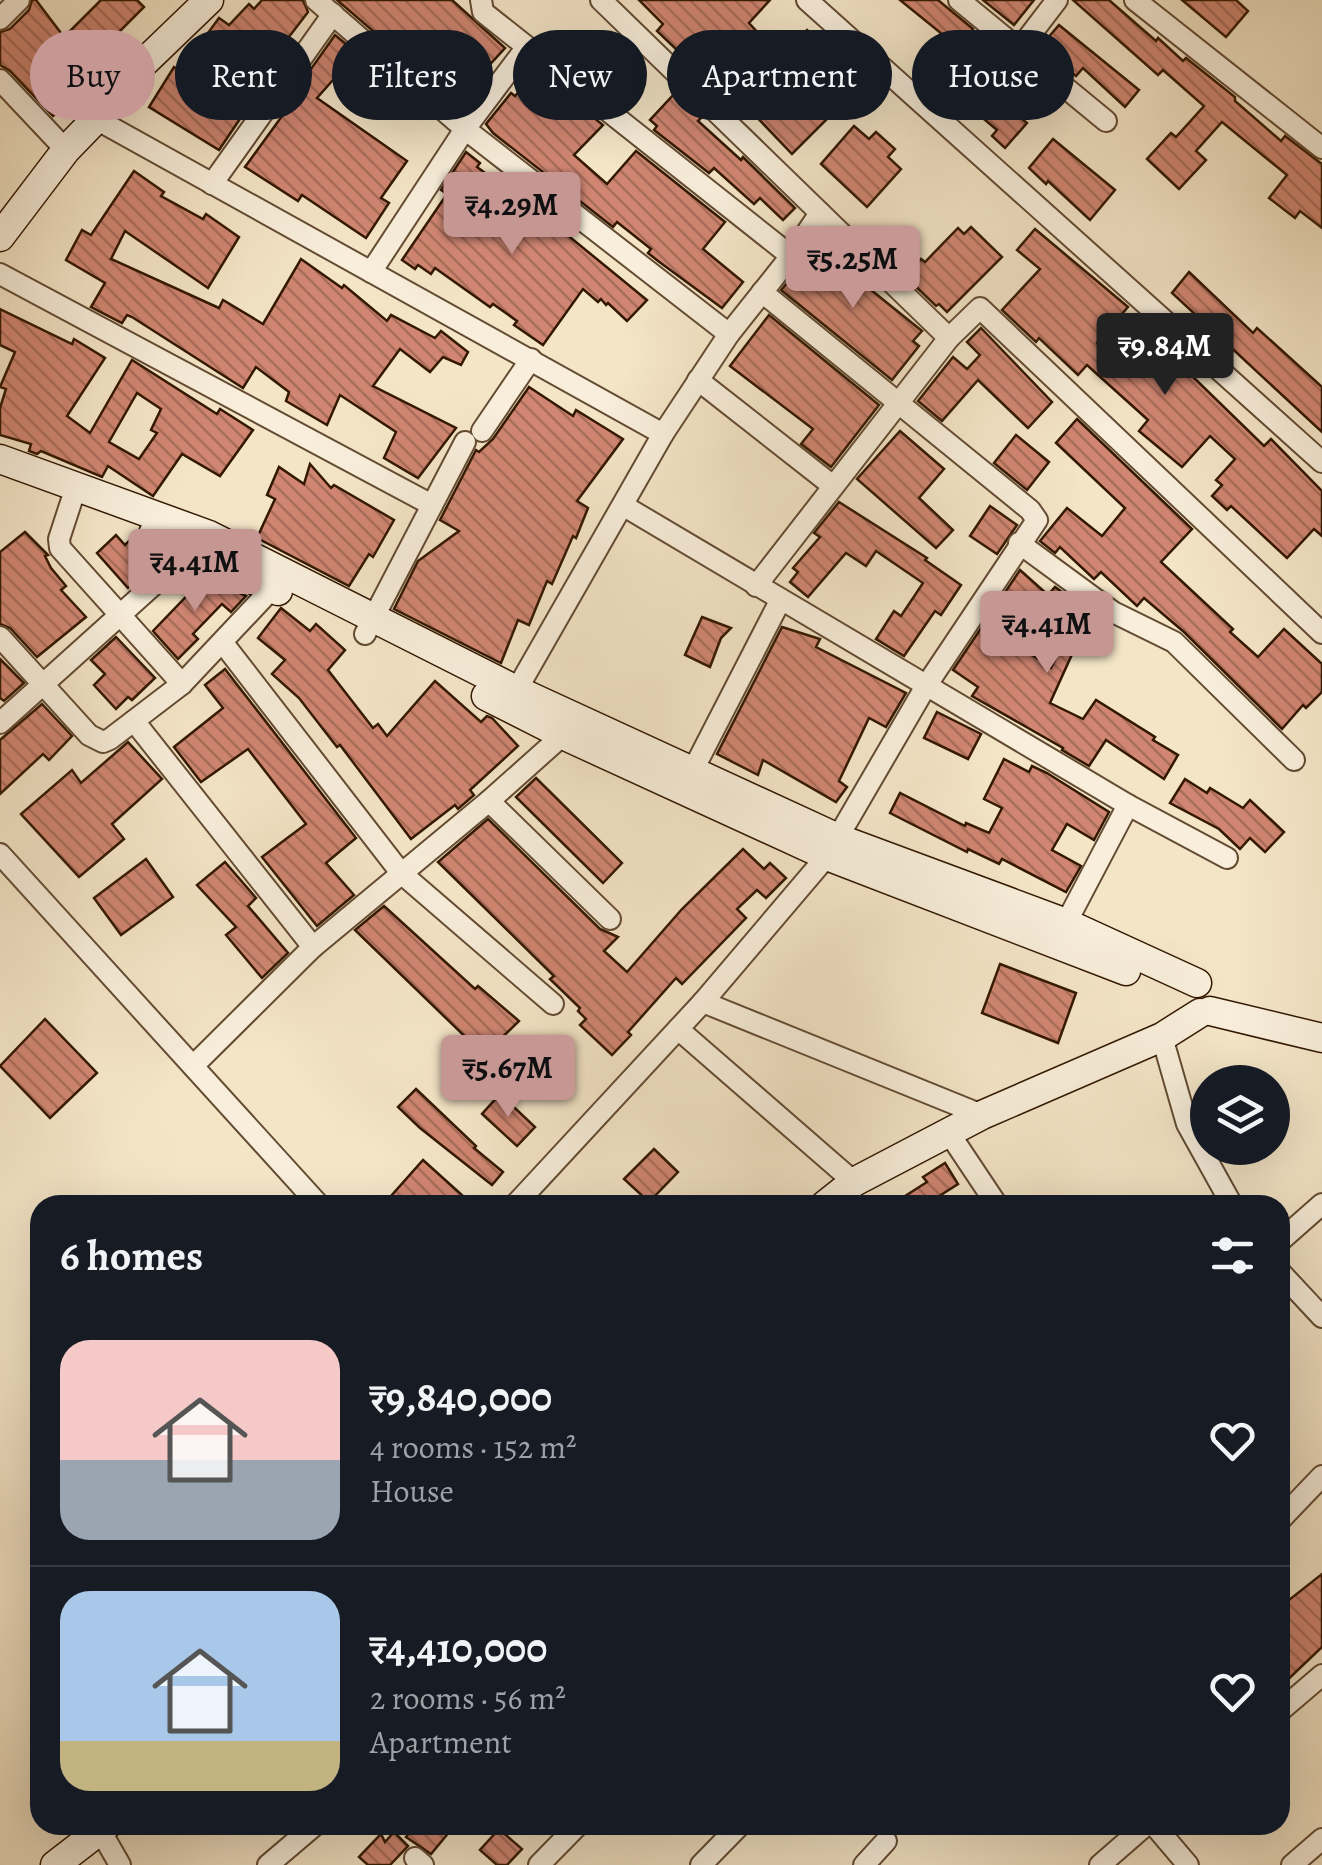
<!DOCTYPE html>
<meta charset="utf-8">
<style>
:root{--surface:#171b24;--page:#242831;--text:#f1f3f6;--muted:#9ea1a6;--line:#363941;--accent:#c59692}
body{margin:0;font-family:Alegreya,serif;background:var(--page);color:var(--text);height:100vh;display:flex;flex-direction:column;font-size:38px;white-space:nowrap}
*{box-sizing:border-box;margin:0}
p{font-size:32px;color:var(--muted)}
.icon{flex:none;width:55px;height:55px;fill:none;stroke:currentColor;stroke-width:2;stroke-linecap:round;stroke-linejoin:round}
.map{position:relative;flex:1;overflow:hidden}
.drawer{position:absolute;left:30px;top:1195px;width:1260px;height:640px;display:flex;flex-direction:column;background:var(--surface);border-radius:30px;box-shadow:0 10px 40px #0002}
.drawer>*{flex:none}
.guide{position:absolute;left:30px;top:30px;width:1262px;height:90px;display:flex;gap:20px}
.buttons{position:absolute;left:1190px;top:1065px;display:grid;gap:20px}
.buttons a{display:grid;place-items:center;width:100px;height:100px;border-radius:50%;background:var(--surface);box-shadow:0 10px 40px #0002;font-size:50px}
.price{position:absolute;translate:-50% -85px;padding:0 22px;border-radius:10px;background:var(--accent);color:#111;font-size:32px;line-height:65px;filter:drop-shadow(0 2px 5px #0008)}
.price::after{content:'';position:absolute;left:50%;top:60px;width:30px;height:22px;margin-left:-15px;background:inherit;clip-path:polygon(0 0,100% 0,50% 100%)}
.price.selected{background:#222;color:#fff}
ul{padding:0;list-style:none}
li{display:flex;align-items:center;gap:30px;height:250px;padding:0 30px}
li+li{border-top:2px solid var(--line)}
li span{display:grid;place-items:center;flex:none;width:280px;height:200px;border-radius:30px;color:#555}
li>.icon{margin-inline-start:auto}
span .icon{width:120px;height:120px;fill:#fffc;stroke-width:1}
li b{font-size:42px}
h2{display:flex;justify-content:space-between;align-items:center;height:120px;padding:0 30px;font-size:42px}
.chip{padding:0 35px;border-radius:45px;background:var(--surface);box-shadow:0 10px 40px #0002;font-size:35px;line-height:90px}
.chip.selected{background:var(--accent);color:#111}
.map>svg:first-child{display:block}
.building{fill:url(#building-back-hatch);stroke:#331800;stroke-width:2.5;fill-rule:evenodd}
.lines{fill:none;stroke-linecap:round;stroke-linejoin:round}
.street-casing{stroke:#634b32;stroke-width:24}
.secondary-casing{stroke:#331800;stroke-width:31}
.street{stroke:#f8eedb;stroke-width:20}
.secondary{stroke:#f8eedb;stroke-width:28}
</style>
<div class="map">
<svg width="1322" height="1865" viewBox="0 0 1322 1865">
<defs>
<pattern id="building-back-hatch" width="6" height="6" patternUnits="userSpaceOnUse" patternTransform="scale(2.5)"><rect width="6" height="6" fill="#d08672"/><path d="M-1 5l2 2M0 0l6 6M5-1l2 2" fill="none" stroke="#a96d5b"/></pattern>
</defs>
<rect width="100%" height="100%" fill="#f4e5c7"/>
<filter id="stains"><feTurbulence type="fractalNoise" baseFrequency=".002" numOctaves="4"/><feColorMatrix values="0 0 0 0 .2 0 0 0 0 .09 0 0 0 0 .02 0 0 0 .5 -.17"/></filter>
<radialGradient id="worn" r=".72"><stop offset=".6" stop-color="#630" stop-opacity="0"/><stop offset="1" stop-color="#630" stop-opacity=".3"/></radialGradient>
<g class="building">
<polygon points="32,0 36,0 64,37 101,0 137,0 144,7 86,65 96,76 53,116 10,71 0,65 0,32 10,29 29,10"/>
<polygon points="262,0 303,0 308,12 282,46 273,38 266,46 262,43 244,70 250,76 235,90 252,101 219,150 149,107 174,67 180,71 219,18 229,25 249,4 254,9"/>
<polygon points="337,0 452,0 505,48 483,72 450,46 424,75"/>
<polygon points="639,0 770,0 749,23 782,59 807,30 828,48 801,78 835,111 792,154 687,44 679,52 657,31 663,24"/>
<polygon points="900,0 938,0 973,29 958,47"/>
<polygon points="983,0 1034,0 1014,25"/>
<polygon points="1073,0 1109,0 1156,41 1158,38 1183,61 1186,58 1235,97 1235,101 1281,141 1285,136 1322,164 1322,228 1300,211 1295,218 1269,198 1287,175 1222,122 1196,151 1206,160 1179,189 1147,159 1171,133 1176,137 1204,106 1163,70 1158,75"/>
<polygon points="1182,0 1236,0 1248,11 1226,37"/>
<polygon points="1059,25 1139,90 1125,107 1083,68 1076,76 1040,47"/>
<polygon points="335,35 357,53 317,98 407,161 381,198 389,203 366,238 302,195 298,201 245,167 309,79 306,76"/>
<polygon points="942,50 959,64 936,90 920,75"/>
<polygon points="537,72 603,125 574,155 607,184 636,151 725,222 703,249 743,282 722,308 658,261 648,253 651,249 617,222 613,227 493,133 486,124 511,93 515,96"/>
<polygon points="980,86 1027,123 1005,148 992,136 997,130 965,103"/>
<polygon points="676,92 702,117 698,121 741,160 743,157 795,208 783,220 760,198 754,204 714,168 709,173 654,130 657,126 650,120"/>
<polygon points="854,126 869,139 876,132 895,149 888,157 901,169 867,207 821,164"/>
<polygon points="1053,139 1115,190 1090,220 1048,181 1046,184 1029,168"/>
<polygon points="466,152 480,163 477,167 496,181 490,188 535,220 540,214 549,220 647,300 627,321 608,303 606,305 601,299 598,302 583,289 543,345 514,325 517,321 493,304 490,307 435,268 431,274 418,265 415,269 402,260 447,194 441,190"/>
<polygon points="134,171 164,192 161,196 203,219 206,214 239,237 208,288 125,231 111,259 219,308 223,300 263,324 301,259 342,288 344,285 387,321 391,315 435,338 441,331 468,352 461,365 443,357 430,372 400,349 373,386 456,428 418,478 384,458 396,432 340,395 327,425 286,401 289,392 256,367 243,388 132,317 127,315 122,323 91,307 105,283 66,260 82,230 91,235"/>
<polygon points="971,227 1002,257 947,312 939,304 936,306 908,279 914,274 910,270 921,259 925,262 958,228 964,234"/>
<polygon points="1035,229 1128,307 1097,343 1117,362 1122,356 1145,376 1172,346 1197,368 1191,375 1264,446 1271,439 1322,491 1322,536 1314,529 1287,558 1231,506 1227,510 1212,496 1222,485 1216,480 1235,459 1210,436 1182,467 1139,431 1148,420 1087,365 1078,375 1039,338 1036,342 1002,310 1040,269 1017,250"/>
<polygon points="824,241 855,267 850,273 922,331 913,341 919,346 892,380 781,290"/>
<polygon points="1189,272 1253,333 1257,328 1322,387 1322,432 1172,293"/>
<path d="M 0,309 L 72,344 L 74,339 L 105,358 L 67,416 L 90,433 L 132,360 L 217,414 L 220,409 L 253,430 L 220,476 L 182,454 L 153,496 L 108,466 L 102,477 L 41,451 L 37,454 L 29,451 L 31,444 L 0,435 L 0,408 L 6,389 L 0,387 L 15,352 L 0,345 ZM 137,393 L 161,409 L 151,430 L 157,433 L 139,459 L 109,442 Z"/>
<polygon points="769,315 879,405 831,467 801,444 813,429 730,366"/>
<polygon points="981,328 1052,402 1028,428 978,380 942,421 918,401 953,357 967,369 980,355 967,342"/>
<polygon points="529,387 573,416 576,410 623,439 577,501 588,508 576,538 573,536 552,584 547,581 529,625 518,620 501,663 394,609 418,561 459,531 440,520 476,450 479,452 493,439"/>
<polygon points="1077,419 1192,529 1161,562 1233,629 1230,632 1258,657 1284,629 1322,664 1322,692 1306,708 1303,705 1282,729 1184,632 1144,598 1137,606 1101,572 1094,579 1060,547 1055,553 1040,541 1067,508 1102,536 1125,508 1056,443"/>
<polygon points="900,431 944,469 919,498 953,530 936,548 857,479"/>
<polygon points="1016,435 1049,462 1027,490 994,463"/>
<polygon points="310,464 331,488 334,485 394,520 373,557 369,554 349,586 257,538 275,499 267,495 279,467 304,484"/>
<polygon points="839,502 927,558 925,560 961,585 941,615 935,611 904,656 876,639 894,611 901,616 923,583 876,551 866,566 846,553 808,597 790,582 798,572 793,568 820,537 814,533"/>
<polygon points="990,506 1017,525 997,554 970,536"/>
<polygon points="25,532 48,555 45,556 51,568 66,586 61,590 86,617 37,657 10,628 0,624 0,552"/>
<polygon points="116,535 125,545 130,540 136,546 139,544 162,557 128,588 97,553"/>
<polygon points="191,570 246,596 231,612 222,604 193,634 198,639 178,659 153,631 201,581"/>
<path d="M 1020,570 L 1048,595 L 1055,587 L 1074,601 L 1071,604 L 1088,619 L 1050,703 L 1083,719 L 1096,700 L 1155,737 L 1153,740 L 1178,755 L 1164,779 L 1106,740 L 1089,766 L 1062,750 L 1063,748 L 972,696 L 978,687 L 953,670 ZM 1024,605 L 1063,644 L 1051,668 L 1002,634 Z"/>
<polygon points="281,608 310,631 316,624 345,650 328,670 373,728 378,724 387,736 435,681 481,722 487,716 492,718 518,746 470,790 474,795 458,809 455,805 411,839 340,745 337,747 299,698 272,674 285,660 258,638"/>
<polygon points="702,617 731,628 721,638 710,667 685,655"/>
<polygon points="782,627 820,639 816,647 906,693 886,727 869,718 839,781 847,787 836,802 763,760 758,775 717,754"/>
<polygon points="116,637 155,678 132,700 128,697 116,709 94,685 105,674 91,660"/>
<polygon points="0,659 24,683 4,701 0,698"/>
<polygon points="225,669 356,838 326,863 354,895 317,926 262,857 306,824 248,749 201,782 174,747 223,708 205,685"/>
<polygon points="42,704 72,736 49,760 43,754 0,794 0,740"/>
<polygon points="937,712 981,734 968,759 924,738"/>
<polygon points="128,742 162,779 112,824 124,839 79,877 21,814 72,770 81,783"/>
<polygon points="1004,759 1029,772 1032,766 1047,773 1109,812 1094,840 1067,824 1052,850 1081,866 1066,892 1002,859 999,864 968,849 967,852 890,813 900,793 965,826 966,823 989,833 1002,808 984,799"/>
<polygon points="536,778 622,863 603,883 516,797"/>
<polygon points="1185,779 1207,793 1210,788 1243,808 1250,800 1284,832 1265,852 1250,838 1240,849 1219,829 1170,803"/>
<polygon points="488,819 600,929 618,937 604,951 627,972 682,909 743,849 764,869 770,863 786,878 766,898 757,890 737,909 746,918 682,984 676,978 628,1032 631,1035 612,1055 580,1025 586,1019 578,1011 580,1008 550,979 554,976 438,862"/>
<polygon points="146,859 173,897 121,935 94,898"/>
<polygon points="225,862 256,898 248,906 288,953 262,978 226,935 236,927 197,885"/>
<polygon points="384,906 475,989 478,986 519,1021 484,1055 355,930"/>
<polygon points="1000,964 1076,993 1058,1043 982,1013"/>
<polygon points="45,1019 97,1073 50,1118 0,1066"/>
<polygon points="416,1089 476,1146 474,1148 503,1172 492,1185 420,1128 398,1107"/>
<polygon points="500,1094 535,1127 517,1146 482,1114"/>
<polygon points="654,1149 678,1172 649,1202 624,1179"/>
<polygon points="423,1160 473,1205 383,1205"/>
<polygon points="945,1163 958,1184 925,1205 891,1205 927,1182 923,1177"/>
<polygon points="1322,1574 1322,1647 1280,1687 1280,1607"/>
<polygon points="416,1825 455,1825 431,1854 406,1837"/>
<polygon points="499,1829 522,1849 507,1865 497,1865 480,1850"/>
<polygon points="394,1832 408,1846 390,1865 368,1865 359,1857 381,1834 385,1842"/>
</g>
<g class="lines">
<g class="street-casing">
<g id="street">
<polyline points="316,0 465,129 729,334"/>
<polyline points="481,0 483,12 791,256"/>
<polyline points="601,0 949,338"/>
<polyline points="807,0 1322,462"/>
<polyline points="959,0 1106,121"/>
<polyline points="1135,0 1322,148"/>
<polyline points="0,19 19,0"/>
<polyline points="1018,51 1057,0"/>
<polyline points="0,80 66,150"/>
<polyline points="96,119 663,434 512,698"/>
<polyline points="212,184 333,14"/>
<polyline points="371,272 465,129 526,48"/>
<polyline points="0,274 432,505"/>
<polyline points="698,380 833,486"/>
<polyline points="482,431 531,359"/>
<polyline points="663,434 729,334 791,256 820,213"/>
<polyline points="76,487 59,539 60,548 182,684"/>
<polyline points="624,506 1128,805 1066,923"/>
<polyline points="1019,543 1113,612 1174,642 1294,760"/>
<polyline points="756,586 949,338 980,308 1322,633"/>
<polyline points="365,634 465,442"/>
<polyline points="0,637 89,735 103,742 110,739 182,684 281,579"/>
<polyline points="223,643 401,873 553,1004"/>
<polyline points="134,721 313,947"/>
<polyline points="0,723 200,543"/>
<polyline points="692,772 780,601"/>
<polyline points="489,801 610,919"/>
<polyline points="1128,805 1227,858"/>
<polyline points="0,854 319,1205"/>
<polyline points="703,1002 982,1115"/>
<polyline points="678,1029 854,1182"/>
<polyline points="1162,1037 1187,1124 1232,1205"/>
<polyline points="193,1066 313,947 489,801 563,735"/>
<polyline points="949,1133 997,1205"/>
<polyline points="515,1205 703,1002 827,856 926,686 1037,520 1030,510 762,292"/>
<polyline points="1280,1241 1322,1204"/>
<polyline points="1280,1272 1322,1317"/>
<polyline points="1280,1520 1322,1476"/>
<polyline points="1280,1711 1322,1675"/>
<polyline points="1154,1825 1188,1865"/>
<polyline points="100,1830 120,1865"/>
<polyline points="415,1858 423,1865"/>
<polyline points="268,1865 315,1825"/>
<polyline points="539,1865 578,1825"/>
<polyline points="701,1865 740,1825"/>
<polyline points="864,1865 886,1841"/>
<polyline points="1100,1865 1146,1825"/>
<polyline points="1292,1865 1322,1839"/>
</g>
</g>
<g class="secondary-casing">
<g id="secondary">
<polyline points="0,237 66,150 96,119 103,102 209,0"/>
<polyline points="0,459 209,535 516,690 840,839 1066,923 1197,983"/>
<polyline points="153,534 278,591"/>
<polyline points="486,696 563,735 827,856 1126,971"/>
<polyline points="1210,1011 1322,1038"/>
<polyline points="825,1205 854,1182 982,1115 1162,1037 1200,1013"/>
<polyline points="55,1865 107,1825"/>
</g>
</g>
<use href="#street" class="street"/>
<use href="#secondary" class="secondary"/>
</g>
<rect width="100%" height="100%" filter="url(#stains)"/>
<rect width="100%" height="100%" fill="url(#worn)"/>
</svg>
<div class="buttons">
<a><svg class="icon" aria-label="layers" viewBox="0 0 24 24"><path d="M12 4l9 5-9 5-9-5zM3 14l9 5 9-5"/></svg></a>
</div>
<b class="price" style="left:512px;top:257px">₹4.29M</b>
<b class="price" style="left:853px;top:311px">₹5.25M</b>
<b class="price selected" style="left:1165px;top:398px">₹9.84M</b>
<b class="price" style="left:195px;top:614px">₹4.41M</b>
<b class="price" style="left:1047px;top:676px">₹4.41M</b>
<b class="price" style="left:508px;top:1120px">₹5.67M</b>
<div class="guide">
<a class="chip selected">Buy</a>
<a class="chip">Rent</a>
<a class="chip">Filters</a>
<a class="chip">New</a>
<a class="chip">Apartment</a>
<a class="chip">House</a>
</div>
<section class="drawer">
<h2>6 homes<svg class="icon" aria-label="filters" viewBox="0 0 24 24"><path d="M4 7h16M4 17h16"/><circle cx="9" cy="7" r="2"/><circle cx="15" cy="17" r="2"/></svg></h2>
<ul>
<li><span style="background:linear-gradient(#f6c9c9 60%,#9aa5b1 0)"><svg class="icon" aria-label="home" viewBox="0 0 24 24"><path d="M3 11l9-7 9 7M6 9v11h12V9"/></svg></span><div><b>₹9,840,000</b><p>4 rooms · 152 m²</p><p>House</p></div><svg class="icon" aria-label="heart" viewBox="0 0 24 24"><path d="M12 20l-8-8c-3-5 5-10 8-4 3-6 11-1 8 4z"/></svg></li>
<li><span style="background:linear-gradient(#a9c7e8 75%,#c2b280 0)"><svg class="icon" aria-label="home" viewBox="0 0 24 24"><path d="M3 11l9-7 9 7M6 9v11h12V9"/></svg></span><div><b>₹4,410,000</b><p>2 rooms · 56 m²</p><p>Apartment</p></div><svg class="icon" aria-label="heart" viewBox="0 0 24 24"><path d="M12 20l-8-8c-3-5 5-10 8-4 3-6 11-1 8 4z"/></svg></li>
</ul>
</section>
</div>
